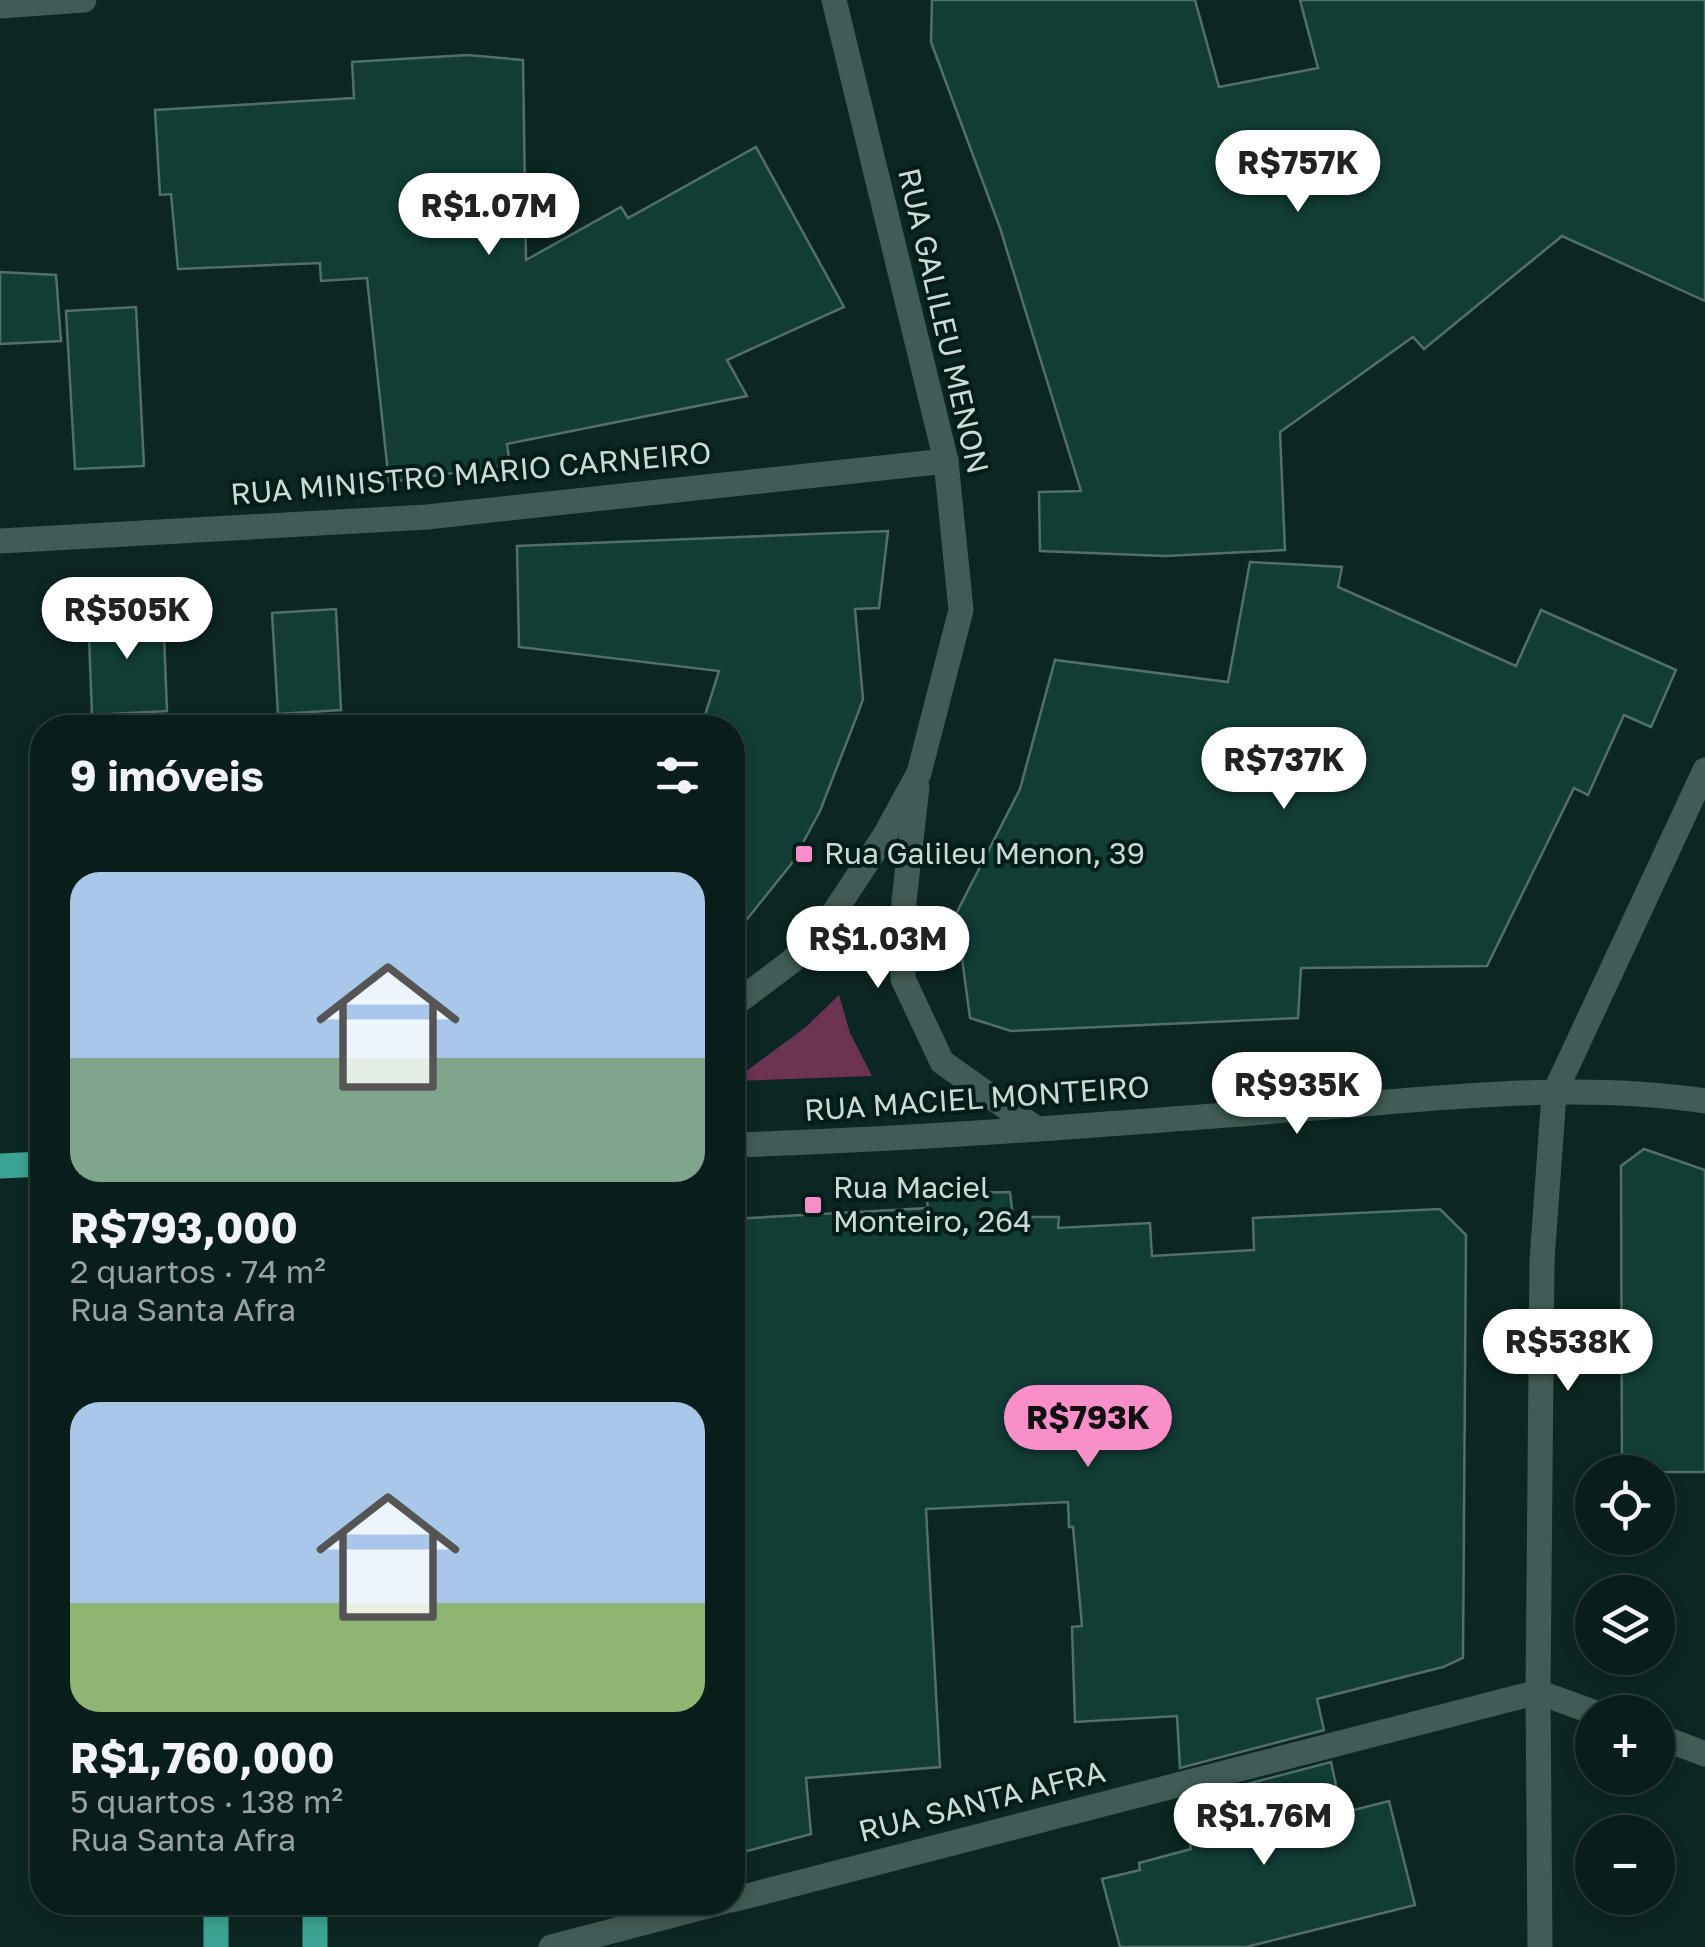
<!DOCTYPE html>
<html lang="pt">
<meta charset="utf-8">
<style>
:root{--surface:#091d1a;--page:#172a27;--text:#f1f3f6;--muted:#99a2a2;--line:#293b39;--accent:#f98fc9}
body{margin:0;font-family:"Golos Text",sans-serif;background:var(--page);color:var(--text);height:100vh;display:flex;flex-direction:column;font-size:38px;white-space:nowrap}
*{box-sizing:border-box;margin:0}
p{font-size:32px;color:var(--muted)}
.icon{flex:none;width:55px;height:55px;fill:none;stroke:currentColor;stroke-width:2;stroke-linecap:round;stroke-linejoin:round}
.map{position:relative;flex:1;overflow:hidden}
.side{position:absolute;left:30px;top:715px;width:715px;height:1200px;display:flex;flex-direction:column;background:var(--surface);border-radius:40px;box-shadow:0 5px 15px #0003,0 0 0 2px var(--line)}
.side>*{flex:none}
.fabs{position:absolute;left:1575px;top:1455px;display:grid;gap:20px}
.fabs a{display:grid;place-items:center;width:100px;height:100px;border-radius:50%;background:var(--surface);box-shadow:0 5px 15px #0003,0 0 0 2px var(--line);font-size:50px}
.price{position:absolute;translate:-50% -85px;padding:0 22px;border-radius:35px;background:#fff;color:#222;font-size:32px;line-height:65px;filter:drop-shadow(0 2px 5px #0008)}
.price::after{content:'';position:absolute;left:50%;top:60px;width:30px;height:22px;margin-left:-15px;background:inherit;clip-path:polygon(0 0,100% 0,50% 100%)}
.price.active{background:var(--accent);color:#111}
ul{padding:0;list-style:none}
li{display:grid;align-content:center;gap:20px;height:530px;padding:0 40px}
li span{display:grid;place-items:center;height:310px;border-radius:30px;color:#555}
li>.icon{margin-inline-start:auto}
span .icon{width:180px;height:180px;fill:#fffc;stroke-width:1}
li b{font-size:42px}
h2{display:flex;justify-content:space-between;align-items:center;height:120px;padding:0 40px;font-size:42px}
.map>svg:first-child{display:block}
.green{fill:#6c3353}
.building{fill:#113d35;stroke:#536f69;stroke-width:2.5}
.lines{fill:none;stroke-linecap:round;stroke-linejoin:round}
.minor{stroke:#415c56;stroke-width:25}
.major{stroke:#3ca494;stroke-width:25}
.poi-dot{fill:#f98fc9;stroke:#031e19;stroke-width:4}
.labels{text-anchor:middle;stroke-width:8;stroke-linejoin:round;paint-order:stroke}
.street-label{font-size:30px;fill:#cbdad6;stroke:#031e19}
.poi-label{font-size:30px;fill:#cbdad6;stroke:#031e19;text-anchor:start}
</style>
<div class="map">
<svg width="1705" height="1947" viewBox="0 0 1705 1947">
<rect width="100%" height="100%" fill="#0c2723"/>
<polygon class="green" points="839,995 850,1033 872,1076 733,1081 806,1027"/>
<g class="building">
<polygon points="932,0 1195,0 1219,87 1318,68 1300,0 1705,0 1705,301 1562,236 1424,349 1413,337 1280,432 1285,550 1165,556 1040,551 1039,492 1081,491 1000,228 931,42"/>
<polygon points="467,55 523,60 526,260 621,207 628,218 756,147 844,307 727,360 747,396 507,444 510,465 389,482 367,278 321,281 320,263 178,269 171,194 160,195 155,110 354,98 352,62"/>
<polygon points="0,272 56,275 61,341 0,344"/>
<polygon points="136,307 144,466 75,469 66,311"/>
<polygon points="888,531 879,608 855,609 863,699 858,713 820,811 792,863 732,938 732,728 701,728 719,671 519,647 517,546"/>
<polygon points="1250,562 1342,567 1338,587 1516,666 1541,610 1676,670 1651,727 1624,715 1588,795 1574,788 1487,966 1301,968 1298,1018 1011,1031 970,1018 956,914 1020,789 1055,660 1228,682"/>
<polygon points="163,609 167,711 92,715 88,612"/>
<polygon points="336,609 341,710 278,714 272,613"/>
<polygon points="1644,1149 1705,1170 1705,1472 1622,1472 1621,1166"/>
<polygon points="1010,1192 1013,1217 1059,1217 1058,1228 1150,1223 1152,1256 1254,1250 1253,1218 1440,1209 1466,1235 1463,1658 1443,1667 1317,1699 1324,1730 1180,1768 1177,1716 1075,1722 1072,1627 1082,1626 1073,1527 1069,1527 1068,1502 926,1509 940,1767 806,1778 811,1834 732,1855 732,1219 928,1208 926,1194"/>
<polygon points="1331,1762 1342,1813 1389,1801 1415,1905 1246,1947 1120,1947 1102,1879 1140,1870 1139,1863 1191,1849 1182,1801"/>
</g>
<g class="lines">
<g class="minor">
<polyline points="0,6 84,0"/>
<polyline points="0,541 427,517 946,461"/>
<polyline points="917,787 904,901 903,979 942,1062 1037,1129"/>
<polyline points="732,1006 792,961 831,917 885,835 919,773 961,610 946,461 834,0"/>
<path d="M 732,1145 C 923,1139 1112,1124 1302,1109 C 1435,1099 1573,1081 1705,1101"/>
<polyline points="1538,1692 1593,1712"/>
<polyline points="1658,1736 1705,1754"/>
<polyline points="732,1900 1538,1692"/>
<polyline points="551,1947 723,1902"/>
<polyline points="1540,1947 1538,1692 1542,1260 1554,1094 1705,770"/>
</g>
<g class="major">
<polyline points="0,1166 42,1164"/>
<polyline points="216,1947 216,1902"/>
<polyline points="315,1947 315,1902"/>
</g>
</g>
<g class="poi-dot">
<rect x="794" y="844" width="20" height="20" rx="5"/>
<rect x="803" y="1195" width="20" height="20" rx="5"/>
</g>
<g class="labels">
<g class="street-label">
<text transform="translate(943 321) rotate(77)" y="10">RUA GALILEU MENON</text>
<text transform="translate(471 474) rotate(-5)" y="10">RUA MINISTRO MARIO CARNEIRO</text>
<text transform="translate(977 1099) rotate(-4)" y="10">RUA MACIEL MONTEIRO</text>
<text transform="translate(982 1802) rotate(-14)" y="10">RUA SANTA AFRA</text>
</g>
<g class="poi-label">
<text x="824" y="864">Rua Galileu Menon, 39</text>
<text x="833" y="1198">Rua Maciel<tspan x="833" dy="34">Monteiro, 264</tspan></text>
</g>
</g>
</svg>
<div class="fabs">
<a><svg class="icon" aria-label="locate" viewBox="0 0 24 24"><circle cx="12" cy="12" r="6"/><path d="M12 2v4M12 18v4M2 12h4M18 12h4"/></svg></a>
<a><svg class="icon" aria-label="layers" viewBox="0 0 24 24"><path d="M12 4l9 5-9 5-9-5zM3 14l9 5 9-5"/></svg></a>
<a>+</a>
<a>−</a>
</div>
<b class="price" style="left:1298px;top:215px">R$757K</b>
<b class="price" style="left:489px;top:258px">R$1.07M</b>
<b class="price" style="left:127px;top:662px">R$505K</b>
<b class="price" style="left:1284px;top:812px">R$737K</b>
<b class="price" style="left:878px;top:991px">R$1.03M</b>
<b class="price" style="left:1297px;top:1137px">R$935K</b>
<b class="price" style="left:1568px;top:1394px">R$538K</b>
<b class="price active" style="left:1088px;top:1470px">R$793K</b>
<b class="price" style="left:1264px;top:1868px">R$1.76M</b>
<section class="side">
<h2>9 imóveis<svg class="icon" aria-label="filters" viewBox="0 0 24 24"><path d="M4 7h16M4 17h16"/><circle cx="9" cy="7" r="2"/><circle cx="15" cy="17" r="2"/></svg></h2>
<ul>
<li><span style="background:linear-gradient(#a9c7e8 60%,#7fa58c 0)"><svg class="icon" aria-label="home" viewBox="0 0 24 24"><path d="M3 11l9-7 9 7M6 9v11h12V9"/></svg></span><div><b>R$793,000</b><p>2 quartos · 74 m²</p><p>Rua Santa Afra</p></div></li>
<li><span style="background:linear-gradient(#a9c7e8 65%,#8fb573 0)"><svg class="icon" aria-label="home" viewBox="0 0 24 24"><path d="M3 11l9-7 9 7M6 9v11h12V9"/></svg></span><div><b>R$1,760,000</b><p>5 quartos · 138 m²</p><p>Rua Santa Afra</p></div></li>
</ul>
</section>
</div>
